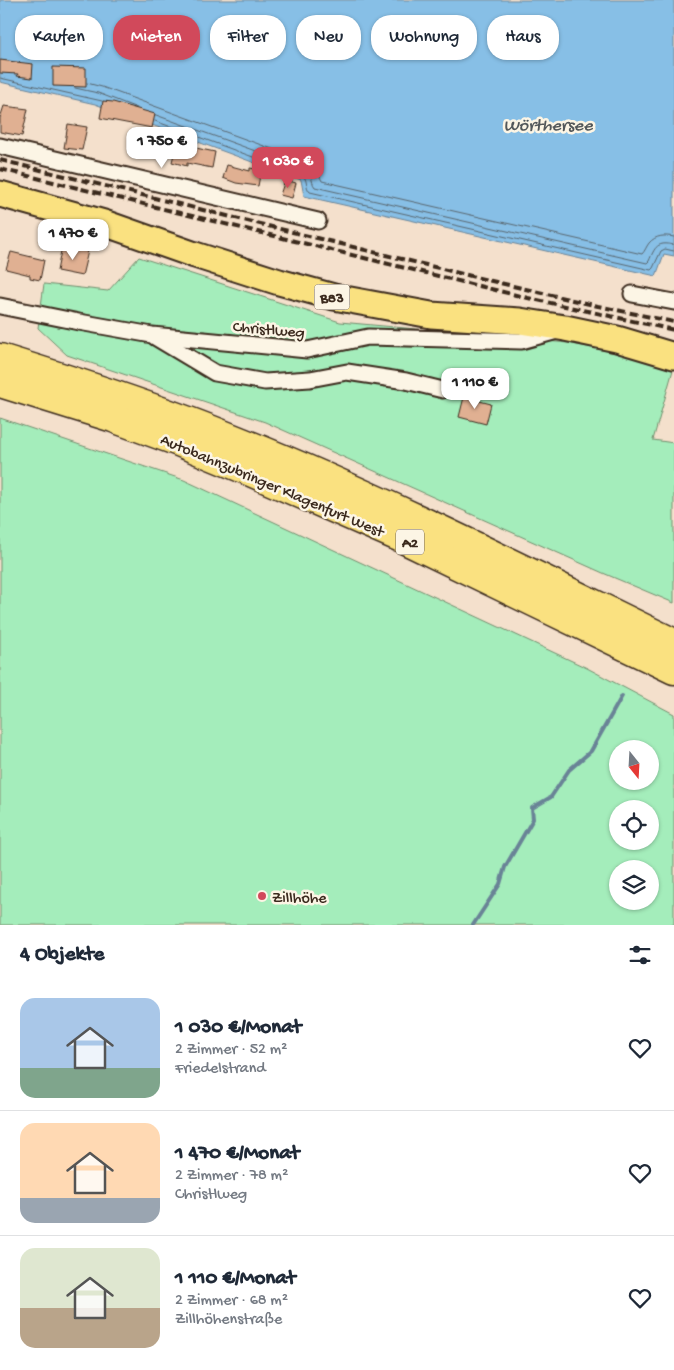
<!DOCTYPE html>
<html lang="de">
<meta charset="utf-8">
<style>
:root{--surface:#fff;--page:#f2f2f3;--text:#1f2937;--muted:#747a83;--line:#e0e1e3;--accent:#d1495b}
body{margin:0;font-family:"Gochi Hand",sans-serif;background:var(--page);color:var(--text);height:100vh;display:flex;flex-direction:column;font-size:19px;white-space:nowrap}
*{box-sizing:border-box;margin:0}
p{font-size:16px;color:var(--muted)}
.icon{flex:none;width:28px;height:28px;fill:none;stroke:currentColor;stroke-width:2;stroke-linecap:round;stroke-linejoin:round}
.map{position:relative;height:925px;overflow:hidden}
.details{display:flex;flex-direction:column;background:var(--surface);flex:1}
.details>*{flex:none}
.hud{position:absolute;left:15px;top:15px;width:645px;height:45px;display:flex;gap:10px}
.needle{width:32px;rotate:162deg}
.fabs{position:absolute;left:609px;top:740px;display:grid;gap:10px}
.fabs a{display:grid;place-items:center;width:50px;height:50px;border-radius:50%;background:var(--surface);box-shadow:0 1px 4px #0004;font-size:25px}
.price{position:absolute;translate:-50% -42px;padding:0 11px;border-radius:10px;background:#fff;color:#222;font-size:16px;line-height:32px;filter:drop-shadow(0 1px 2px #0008)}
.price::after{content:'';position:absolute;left:50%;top:30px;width:15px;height:11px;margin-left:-8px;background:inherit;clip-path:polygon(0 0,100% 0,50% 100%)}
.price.active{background:var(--accent);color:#fff}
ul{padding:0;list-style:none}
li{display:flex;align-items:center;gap:15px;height:125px;padding:0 20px}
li+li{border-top:1px solid var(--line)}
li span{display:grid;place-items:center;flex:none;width:140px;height:100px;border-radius:15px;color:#555}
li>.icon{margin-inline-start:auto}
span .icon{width:60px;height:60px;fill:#fffc;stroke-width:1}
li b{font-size:21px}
h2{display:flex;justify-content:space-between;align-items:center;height:60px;padding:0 20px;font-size:21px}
.chip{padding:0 18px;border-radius:20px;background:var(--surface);box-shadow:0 1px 4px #0004;font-size:18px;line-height:45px}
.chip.active{background:var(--accent);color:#fff}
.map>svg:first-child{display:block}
.green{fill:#a4edbb;stroke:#708c6c;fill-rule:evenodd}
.water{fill:#87bfe6;stroke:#698396}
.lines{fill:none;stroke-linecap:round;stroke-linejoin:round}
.shore{stroke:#59666e;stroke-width:1}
.stream{stroke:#698396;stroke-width:4}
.building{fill:#e0b092;stroke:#3b2a1e}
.minor-casing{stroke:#3b2a1e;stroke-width:19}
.primary-casing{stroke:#3b2a1e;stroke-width:29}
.motorway-casing{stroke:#3b2a1e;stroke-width:31}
.minor{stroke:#fcf5e5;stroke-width:15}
.primary{stroke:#fae180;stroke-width:25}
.motorway{stroke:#fae180;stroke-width:28}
.rail{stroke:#3b2a1e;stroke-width:4;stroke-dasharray:8 4;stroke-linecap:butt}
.poi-dot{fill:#d1495b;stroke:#fcf5e5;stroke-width:2}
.labels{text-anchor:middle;stroke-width:5;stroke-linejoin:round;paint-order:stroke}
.shield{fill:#fcf5e5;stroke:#75675a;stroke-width:1}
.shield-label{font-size:15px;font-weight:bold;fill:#3b2a1e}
.street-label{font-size:16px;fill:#3b2a1e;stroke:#fcf5e5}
.poi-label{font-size:16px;fill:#3b2a1e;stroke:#fcf5e5;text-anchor:start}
.water-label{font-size:18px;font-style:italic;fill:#52575a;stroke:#fcf5e5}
</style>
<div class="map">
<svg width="674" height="925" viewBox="0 0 674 925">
<rect width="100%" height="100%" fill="#f4e0cc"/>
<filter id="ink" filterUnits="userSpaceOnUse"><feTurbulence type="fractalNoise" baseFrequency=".02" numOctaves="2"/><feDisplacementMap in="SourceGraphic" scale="10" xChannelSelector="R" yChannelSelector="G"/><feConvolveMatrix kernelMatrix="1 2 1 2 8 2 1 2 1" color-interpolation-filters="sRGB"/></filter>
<g filter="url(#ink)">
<g class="green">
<polygon points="139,257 340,322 568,343 622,354 673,370 653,440 674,443 674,603 603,573 265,422 67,355 38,328 44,284 108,291"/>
<path d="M 0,418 L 184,480 L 587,668 L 674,714 L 674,925 L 0,925 ZM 618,749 L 650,749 L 650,781 L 618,781 ZM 618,809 L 650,809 L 650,841 L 618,841 ZM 618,869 L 650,869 L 650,901 L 618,901 Z"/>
</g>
<polygon class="water" points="0,0 674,0 674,256 664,254 656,276 304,196 301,180 95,104 0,82"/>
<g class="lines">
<g class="shore">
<polyline points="0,78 102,101"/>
<path d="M 87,83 L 102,87 L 308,162 L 316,169 L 322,181 L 642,254 C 645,251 646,247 649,243 C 656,235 665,235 674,237"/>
<polyline points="75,88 98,93 137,108"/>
<path d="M 156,115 L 305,169 C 314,174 310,181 315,187 L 647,263 L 649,261 C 655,247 657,241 674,245"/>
<path d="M 155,121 L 302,175 C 308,179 305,187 310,192 L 651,270 L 653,268 L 661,251 L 665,249 L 674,251"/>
</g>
<polyline class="stream" points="473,925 500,884 505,867 533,819 532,808 551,797 569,770 591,751 622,696"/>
</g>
<g class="building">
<polygon points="0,60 33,64 32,78 17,76 18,74 0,73"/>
<polygon points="53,67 86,68 86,87 53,86"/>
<polygon points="103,101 113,102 155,114 152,128 100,118"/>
<polygon points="4,106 28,109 22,136 0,132 0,118"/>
<polygon points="68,124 87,127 82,150 64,148"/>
<polygon points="177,142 192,145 191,147 215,152 212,168 187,163 187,166 172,162"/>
<polygon points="227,165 250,171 250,168 261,170 258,186 236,183 223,178"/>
<polygon points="285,180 296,183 292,198 280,195"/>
<polygon points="69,247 88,251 82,276 57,271 61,251"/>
<polygon points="11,252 44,260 40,280 30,278 30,275 6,269"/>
<polygon points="464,397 491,404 486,424 459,417"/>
</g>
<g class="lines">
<g class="minor-casing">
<g id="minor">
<polyline points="0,146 318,221"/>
<polyline points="632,294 674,302"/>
<polyline points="0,306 79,322 152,335 307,350 368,337 521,341 557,331"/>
<polyline points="155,337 215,373 265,382 310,379 347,372 406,381 443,390"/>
</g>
</g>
<g class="primary-casing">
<polyline id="primary" points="0,194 104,223 195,255 279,282 334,297 431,315 520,321 565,328 617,339 674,356"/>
</g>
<g class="motorway-casing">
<g id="motorway">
<path d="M 0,358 C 78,382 156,407 232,438 C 383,498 528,572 674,643"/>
<polyline points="0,383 113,418 176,441 246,470 401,538 674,670"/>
</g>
</g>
<use href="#minor" class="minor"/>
<use href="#primary" class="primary"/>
<use href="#motorway" class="motorway"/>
<g class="rail">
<polyline points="0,160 479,278 598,306 674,322"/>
<polyline points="0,169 528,298 674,330"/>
</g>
</g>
</g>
<circle class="poi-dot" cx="262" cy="896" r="5"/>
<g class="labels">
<g class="shield">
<rect x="314.5" y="284.5" width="35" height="25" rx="4"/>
<rect x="396" y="529.5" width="28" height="25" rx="4"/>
</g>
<g class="shield-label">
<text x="332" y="302">B83</text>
<text x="410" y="547">A2</text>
</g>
<g class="street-label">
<text transform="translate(269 328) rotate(5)" y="6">Christlweg</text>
<text transform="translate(273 484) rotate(23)" y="6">Autobahnzubringer Klagenfurt West</text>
</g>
<g class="poi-label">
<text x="272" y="902">Zillhöhe</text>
</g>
<g class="water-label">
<text x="548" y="130">Wörthersee</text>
</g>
</g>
</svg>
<div class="fabs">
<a><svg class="needle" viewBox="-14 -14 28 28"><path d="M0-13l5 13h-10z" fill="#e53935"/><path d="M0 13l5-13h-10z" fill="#747a83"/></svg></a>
<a><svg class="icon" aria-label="locate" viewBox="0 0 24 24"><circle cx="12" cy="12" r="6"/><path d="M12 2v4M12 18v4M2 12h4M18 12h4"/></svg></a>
<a><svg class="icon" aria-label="layers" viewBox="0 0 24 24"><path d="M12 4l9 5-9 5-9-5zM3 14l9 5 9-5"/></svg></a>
</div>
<b class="price" style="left:162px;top:169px">1 750 €</b>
<b class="price active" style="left:288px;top:189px">1 030 €</b>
<b class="price" style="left:73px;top:261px">1 470 €</b>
<b class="price" style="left:475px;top:410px">1 110 €</b>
<div class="hud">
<a class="chip">Kaufen</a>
<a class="chip active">Mieten</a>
<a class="chip">Filter</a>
<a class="chip">Neu</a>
<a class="chip">Wohnung</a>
<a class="chip">Haus</a>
</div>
</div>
<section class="details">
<h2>4 Objekte<svg class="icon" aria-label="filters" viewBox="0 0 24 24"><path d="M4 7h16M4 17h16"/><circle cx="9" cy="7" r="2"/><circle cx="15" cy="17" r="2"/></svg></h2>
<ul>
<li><span style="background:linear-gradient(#a9c7e8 70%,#7fa58c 0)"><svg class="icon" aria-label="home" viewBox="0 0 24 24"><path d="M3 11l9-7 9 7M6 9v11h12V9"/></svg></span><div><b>1 030 €/Monat</b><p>2 Zimmer · 52 m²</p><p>Friedelstrand</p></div><svg class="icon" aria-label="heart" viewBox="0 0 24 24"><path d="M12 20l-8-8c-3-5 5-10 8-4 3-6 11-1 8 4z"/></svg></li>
<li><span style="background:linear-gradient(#ffd9b3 75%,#9aa5b1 0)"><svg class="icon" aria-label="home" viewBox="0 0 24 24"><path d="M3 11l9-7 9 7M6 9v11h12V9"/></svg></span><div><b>1 470 €/Monat</b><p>2 Zimmer · 78 m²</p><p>Christlweg</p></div><svg class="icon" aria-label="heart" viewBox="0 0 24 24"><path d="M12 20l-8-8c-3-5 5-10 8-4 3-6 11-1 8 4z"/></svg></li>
<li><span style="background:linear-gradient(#dfe7d0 60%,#b9a48a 0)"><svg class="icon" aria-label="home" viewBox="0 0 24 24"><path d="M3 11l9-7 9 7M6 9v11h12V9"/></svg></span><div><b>1 110 €/Monat</b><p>2 Zimmer · 68 m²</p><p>Zillhöhenstraße</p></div><svg class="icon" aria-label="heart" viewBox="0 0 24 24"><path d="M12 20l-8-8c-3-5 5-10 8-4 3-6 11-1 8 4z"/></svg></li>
</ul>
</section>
